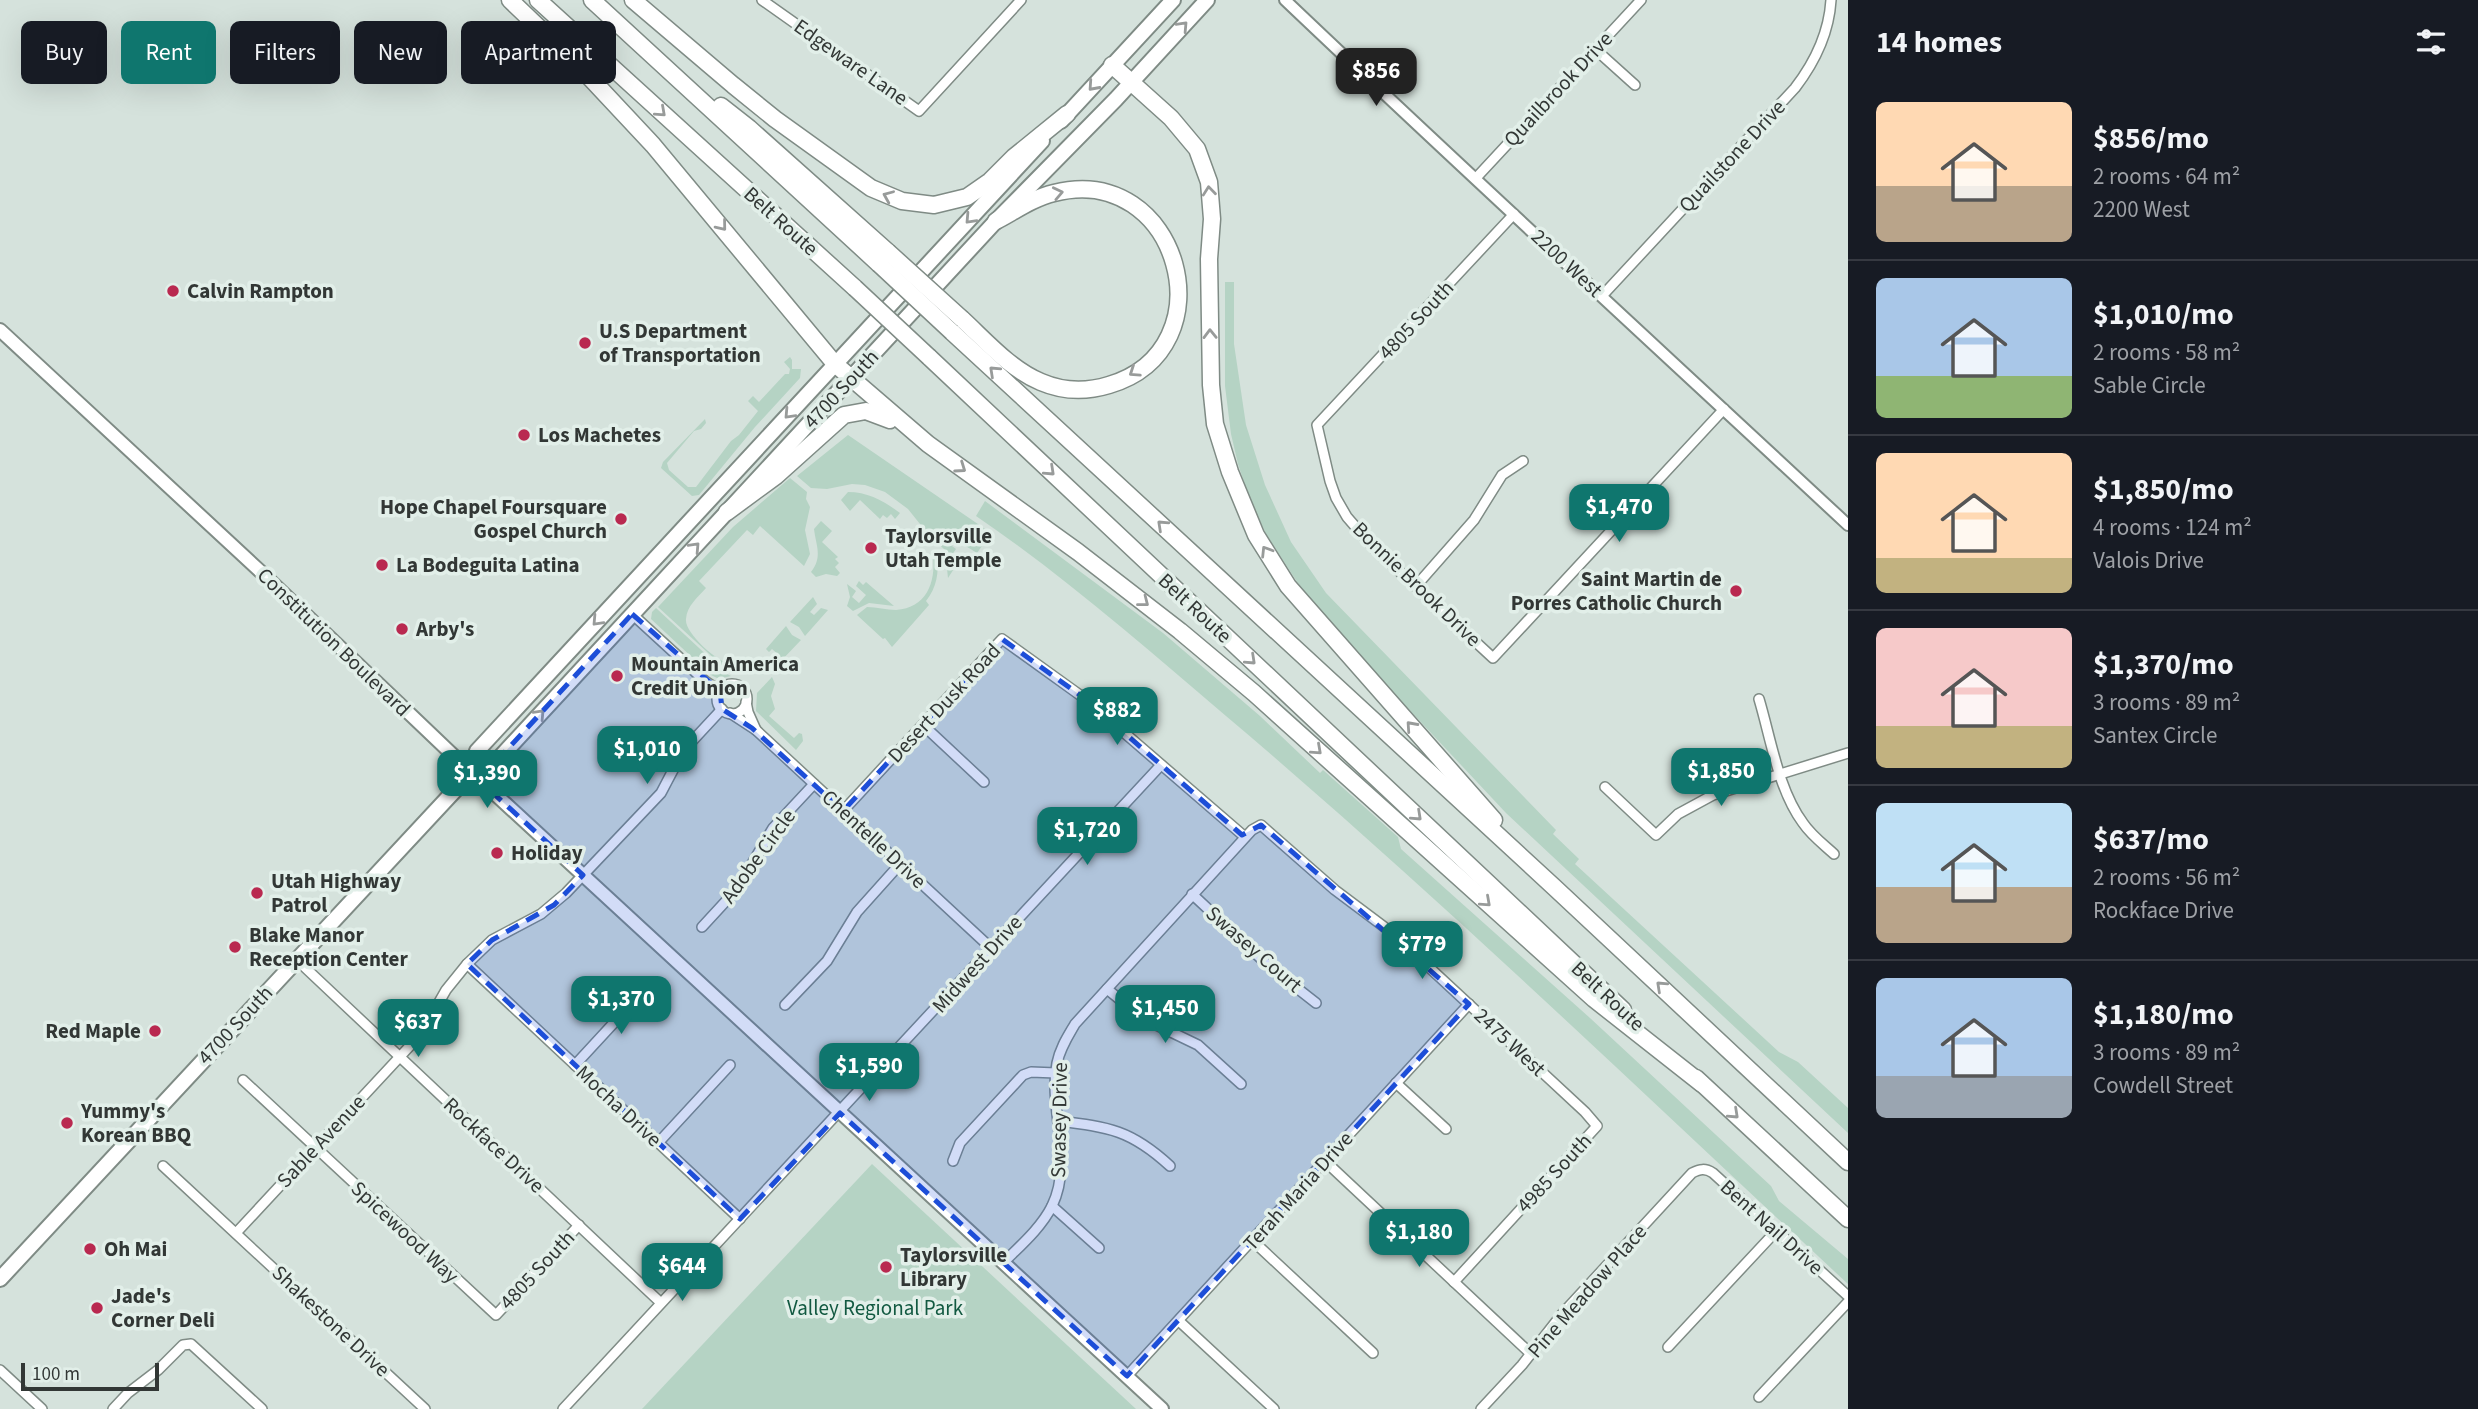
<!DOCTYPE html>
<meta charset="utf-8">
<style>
:root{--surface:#171b24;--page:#242831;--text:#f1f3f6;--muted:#9ea1a6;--line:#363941;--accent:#0f766e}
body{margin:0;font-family:"Source Sans 3",sans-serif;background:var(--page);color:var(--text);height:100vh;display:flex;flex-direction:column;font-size:26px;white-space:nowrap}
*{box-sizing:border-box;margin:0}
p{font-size:23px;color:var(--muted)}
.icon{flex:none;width:38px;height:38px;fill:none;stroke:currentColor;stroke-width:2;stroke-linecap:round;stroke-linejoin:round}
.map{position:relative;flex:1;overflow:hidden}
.details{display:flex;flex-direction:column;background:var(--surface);width:630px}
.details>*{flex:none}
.guide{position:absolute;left:21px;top:21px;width:665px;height:63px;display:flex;gap:14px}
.scale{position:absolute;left:21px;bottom:18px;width:138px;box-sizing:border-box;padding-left:7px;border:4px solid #323735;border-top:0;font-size:19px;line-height:24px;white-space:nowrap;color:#323735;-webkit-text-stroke:5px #e2efe9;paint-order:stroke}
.price{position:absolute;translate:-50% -60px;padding:0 16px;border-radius:14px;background:var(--accent);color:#fff;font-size:23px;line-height:46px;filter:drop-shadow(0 2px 4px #0008)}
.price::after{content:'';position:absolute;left:50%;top:42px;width:21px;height:16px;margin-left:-10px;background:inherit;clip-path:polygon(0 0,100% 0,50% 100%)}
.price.selected{background:#222;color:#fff}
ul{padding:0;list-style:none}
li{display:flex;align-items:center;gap:21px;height:175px;padding:0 28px}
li+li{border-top:2px solid var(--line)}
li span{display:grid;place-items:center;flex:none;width:196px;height:140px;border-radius:10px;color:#555}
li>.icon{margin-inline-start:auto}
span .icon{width:84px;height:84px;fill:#fffc;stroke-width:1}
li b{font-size:30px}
h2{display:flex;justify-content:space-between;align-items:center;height:84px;padding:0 28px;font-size:30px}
.pill{padding:0 24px;border-radius:10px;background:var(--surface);box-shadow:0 7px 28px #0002;font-size:24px;line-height:63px}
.pill.selected{background:var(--accent);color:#fff}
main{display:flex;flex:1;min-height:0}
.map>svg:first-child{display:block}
.green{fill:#b5d3c4}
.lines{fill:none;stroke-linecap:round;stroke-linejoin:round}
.minor-casing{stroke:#7f8b85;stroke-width:12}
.tertiary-casing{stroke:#7f8b85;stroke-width:14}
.secondary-casing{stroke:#7f8b85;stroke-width:16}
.primary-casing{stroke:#7f8b85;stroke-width:18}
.motorway-casing{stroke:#7f8b85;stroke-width:19}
.minor{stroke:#fff;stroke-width:9}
.tertiary{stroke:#fff;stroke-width:10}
.secondary{stroke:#fff;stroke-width:12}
.primary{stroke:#fff;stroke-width:14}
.motorway{stroke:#fff;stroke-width:16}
.motorway-bridge-casing{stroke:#7f8b85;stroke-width:19;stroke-linecap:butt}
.motorway-bridge{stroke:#fff;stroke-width:16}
.oneway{stroke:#989b9a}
.marked{fill:#1d4ed8;fill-opacity:0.2;stroke:#1d4ed8;stroke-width:5;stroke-dasharray:14 9;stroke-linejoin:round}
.poi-dot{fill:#b92950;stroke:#e2efe9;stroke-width:2.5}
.labels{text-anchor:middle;stroke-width:7;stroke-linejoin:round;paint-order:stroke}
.street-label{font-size:21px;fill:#323735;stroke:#e2efe9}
.poi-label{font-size:21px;font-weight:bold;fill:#323735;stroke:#e2efe9;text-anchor:start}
.park-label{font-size:21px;fill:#125941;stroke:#e2efe9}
</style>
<main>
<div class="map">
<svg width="1848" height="1409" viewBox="0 0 1848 1409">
<rect width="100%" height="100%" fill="#d5e2dc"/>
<g class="green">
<polygon points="1225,282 1234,282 1234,344 1246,425 1265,485 1291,542 1326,593 1556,830 1553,834 1579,859 1575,864 1779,1052 1798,1062 1848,1108 1848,1133 1506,813 1314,608 1266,534 1249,497 1238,464 1231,434 1225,386"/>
<polygon points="790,357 792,360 792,369 801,369 800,378 755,427 699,495 692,496 661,468 663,462 705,419 706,423 701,429 694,431 667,463 669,470 688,487 696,487 731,441 739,435 758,411 748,401 753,396 759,402 785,374 789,374 790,369 784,362"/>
<polygon points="848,435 991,533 977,553 956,540 952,546 956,549 951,556 959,561 948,578 945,550 928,534 908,509 885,492 865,485 852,484 827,489 811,488 797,476"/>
<path d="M 790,478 L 807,492 L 806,499 L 810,507 L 805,530 L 810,554 L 804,566 L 760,526 L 753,535 L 747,530 L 699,581 L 706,588 C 697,598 687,606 686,619 C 684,632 717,662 729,663 C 735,664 739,660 744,657 L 751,659 L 736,674 L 730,673 L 658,607 L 733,527 Z"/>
<path d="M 848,492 C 868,492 884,501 900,513 L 895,519 L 891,514 L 887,518 L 883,515 L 880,519 L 860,500 L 850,511 L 841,500 Z"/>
<path d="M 985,501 L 1163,633 L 1260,716 L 1320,773 L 1323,770 L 1398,837 L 1401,849 L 1590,1018 L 1771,1186 L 1779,1201 L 1848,1259 L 1848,1284 C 1642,1093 1441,898 1226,716 C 1145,647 1064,576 976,516 Z"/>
<path d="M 821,521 L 832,531 L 822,542 L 838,557 L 835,559 L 839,563 L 835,567 L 840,573 L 837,576 L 826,574 L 816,577 L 811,572 C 823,557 816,546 814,529 Z"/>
<path d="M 937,555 C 939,573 937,587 926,601 L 929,605 L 892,647 L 885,638 L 883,639 L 857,615 L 867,607 C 877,607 886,610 896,610 C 926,608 936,583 933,556 Z"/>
<polygon points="859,581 863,585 866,582 894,606 869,603 853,611 847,606 850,597 847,584 856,591 852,597 859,603 866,595 856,586"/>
<polygon points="813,597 817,604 810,612 814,615 821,608 828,610 805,636 799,627 790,622"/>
<polygon points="656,608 727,674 731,676 719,679 711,675 651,619 652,612"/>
<polygon points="786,626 792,635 801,640 780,662 777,659 779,655 772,649 769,652 766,649"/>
<polygon points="772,677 775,684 771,696 775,709 769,716 794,738 799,733 802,734 803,741 796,750 756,711 757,693"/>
<polygon points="872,1164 1136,1409 642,1409"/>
</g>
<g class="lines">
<g class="minor-casing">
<g id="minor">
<polyline points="762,0 919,111 1021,0"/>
<polyline points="1595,49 1635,85"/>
<polyline points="1476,178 1641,0"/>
<polyline points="1514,214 1317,425 1330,481 1336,498 1347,517 1373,547 1493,658 1724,409"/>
<path d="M 1602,296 L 1795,88 C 1815,62 1829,33 1831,0"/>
<polyline points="1416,586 1474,520 1502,475 1523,461"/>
<polyline points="632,614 705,681 720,691"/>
<circle cx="732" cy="699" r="15"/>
<path d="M 1759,699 C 1771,739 1778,789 1803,823 C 1811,835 1823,844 1834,854"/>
<polyline points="746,702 748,712 756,730"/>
<polyline points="730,713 756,730 992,949"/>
<polyline points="923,725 984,782"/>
<polyline points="1605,787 1656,835 1678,814 1713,795 1848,753"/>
<polyline points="843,811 1002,639 1084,698 1245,837"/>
<polyline points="1192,894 1270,967 1316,1003"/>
<polyline points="702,927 737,889 773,828 814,784"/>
<polyline points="296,959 661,1303"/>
<polyline points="467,964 740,1219"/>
<polyline points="1107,989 1144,1019 1198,1045 1241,1084"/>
<polyline points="785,1005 827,961 857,912 900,864"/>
<polyline points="575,1065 646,988"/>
<polyline points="243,1080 496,1315 579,1225"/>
<polyline points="1396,1083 1446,1129"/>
<path d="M 1058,1121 C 1109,1127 1131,1130 1170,1166"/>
<polyline points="658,1143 730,1065"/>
<polyline points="953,1161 960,1143 1023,1075 1031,1072 1056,1073"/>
<polyline points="1326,1162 1531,1354"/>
<polyline points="163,1166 425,1409"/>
<polyline points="1052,1206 1099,1248"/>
<polyline points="236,1233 421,1034 446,990 467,964 492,940 541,914 566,893 661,793 683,751 722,709"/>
<polyline points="1253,1241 1373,1353"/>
<path d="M 1003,1263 C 1020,1246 1041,1228 1052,1206 C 1074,1161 1048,1109 1057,1063 C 1060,1048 1068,1036 1075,1024 L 1252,830 L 1261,825 L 1335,890 L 1391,932 L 1585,1112 L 1597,1126 L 1454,1282"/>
<polyline points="1179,1321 1274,1409"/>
<polyline points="1668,1347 1777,1230"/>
<polyline points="0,1370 42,1409"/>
<polyline points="1127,1376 1469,1004"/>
<polyline points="1759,1397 1848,1302"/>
<polyline points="113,1409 128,1393 158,1370 183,1345 191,1344 262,1409"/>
<polyline points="563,1409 1161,765"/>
<path d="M 1481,1409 L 1522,1365 L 1562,1314 L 1692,1173 C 1700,1169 1705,1168 1713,1173 L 1848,1296"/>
</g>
</g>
<g class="tertiary-casing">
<path id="tertiary" d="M 1285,0 C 1471,177 1660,350 1848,525"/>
</g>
<g class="secondary-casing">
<polyline id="secondary" points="0,330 262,573 456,758 1162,1409"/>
</g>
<g class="primary-casing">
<g id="primary">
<polyline points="1061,121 1173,0"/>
<polyline points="471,773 493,765 996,221 1116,99 1207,0"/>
<polyline points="0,1279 471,773 477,751 1042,141"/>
</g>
</g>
<g class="motorway-casing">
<g id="motorway">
<polyline points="510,0 580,67 653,145 835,364 928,444 1078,552 1180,631 1254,693 1594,999 1702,1084"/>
<polyline points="538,0 855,288"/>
<polyline points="592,0 879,264"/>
<polyline points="633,0 733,85 775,119 871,188 902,201 934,205 967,197 990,181 1014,157 1067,114"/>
<polyline points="1112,65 1171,118 1197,149 1209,182 1212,219 1209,259 1211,385 1215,424 1230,472 1256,535 1288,586 1494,820"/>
<polyline points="721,106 749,128 888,252"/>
<path d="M 962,319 C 986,341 1010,369 1041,382 C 1062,391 1086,392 1109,385 C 1231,349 1179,161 1054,193 C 1033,198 1015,211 996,221"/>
<polyline points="952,332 1554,887 1848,1162"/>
<polyline points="929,357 1623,1010"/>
<polyline points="727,512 776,476 844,415 866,411 890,420"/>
<polyline points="1696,1078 1848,1219"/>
</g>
</g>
<use href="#minor" class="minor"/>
<use href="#tertiary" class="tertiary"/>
<use href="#secondary" class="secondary"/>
<use href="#primary" class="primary"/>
<use href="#motorway" class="motorway"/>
<g class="motorway-bridge-casing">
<g id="motorway-bridge">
<polyline points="888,252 962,319"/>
<polyline points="879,264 952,332"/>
<polyline points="855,288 929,357"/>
</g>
</g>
<use href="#motorway-bridge" class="motorway-bridge"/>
</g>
<defs><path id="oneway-chevron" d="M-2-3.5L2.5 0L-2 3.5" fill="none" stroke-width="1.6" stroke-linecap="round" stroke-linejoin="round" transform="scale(1.75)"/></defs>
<g class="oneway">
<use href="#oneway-chevron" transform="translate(1183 26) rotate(-47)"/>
<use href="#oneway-chevron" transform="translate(1093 86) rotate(132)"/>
<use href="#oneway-chevron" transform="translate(661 112) rotate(42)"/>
<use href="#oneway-chevron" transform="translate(1209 191) rotate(-96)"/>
<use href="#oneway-chevron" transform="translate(1058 193) rotate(-12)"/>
<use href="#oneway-chevron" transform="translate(888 196) rotate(-157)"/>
<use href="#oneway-chevron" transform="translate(970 219) rotate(133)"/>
<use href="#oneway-chevron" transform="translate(722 226) rotate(51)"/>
<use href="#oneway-chevron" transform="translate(1210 334) rotate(-91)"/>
<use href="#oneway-chevron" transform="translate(994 371) rotate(-137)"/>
<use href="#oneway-chevron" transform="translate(1134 372) rotate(146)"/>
<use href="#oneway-chevron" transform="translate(789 414) rotate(133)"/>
<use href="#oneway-chevron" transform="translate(961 468) rotate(35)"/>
<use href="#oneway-chevron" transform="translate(1050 471) rotate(43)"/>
<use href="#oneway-chevron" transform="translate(1162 525) rotate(-137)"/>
<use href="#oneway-chevron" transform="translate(695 547) rotate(-47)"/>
<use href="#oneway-chevron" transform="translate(1266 551) rotate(-122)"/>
<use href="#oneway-chevron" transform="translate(1144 602) rotate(38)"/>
<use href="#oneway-chevron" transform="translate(597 621) rotate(133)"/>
<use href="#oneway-chevron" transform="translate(1251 660) rotate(43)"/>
<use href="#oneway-chevron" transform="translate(540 714) rotate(-47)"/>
<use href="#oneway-chevron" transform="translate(1411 726) rotate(-132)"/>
<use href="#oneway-chevron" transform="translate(1317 750) rotate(42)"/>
<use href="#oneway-chevron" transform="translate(1417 816) rotate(43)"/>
<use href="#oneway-chevron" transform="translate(1486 902) rotate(42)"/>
<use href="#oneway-chevron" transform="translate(1661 986) rotate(-137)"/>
<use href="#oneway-chevron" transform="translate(1734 1114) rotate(43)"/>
</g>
<path class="marked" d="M 632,614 L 720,691 L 722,709 L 752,728 L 843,811 L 1002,639 L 1084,698 L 1242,835 L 1261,825 L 1469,1004 L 1127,1376 L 840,1113 L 740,1219 L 467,964 L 492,940 L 554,905 L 583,875 L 471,773 L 493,765 Z"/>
<g class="poi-dot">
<circle cx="173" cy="291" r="7"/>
<circle cx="585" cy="343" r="7"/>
<circle cx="524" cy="435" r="7"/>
<circle cx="621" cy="519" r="7"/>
<circle cx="871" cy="548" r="7"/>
<circle cx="382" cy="565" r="7"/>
<circle cx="1736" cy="591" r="7"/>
<circle cx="402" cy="629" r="7"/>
<circle cx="617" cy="676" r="7"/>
<circle cx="497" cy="853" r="7"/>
<circle cx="257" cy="893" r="7"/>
<circle cx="235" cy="947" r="7"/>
<circle cx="155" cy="1031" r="7"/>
<circle cx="67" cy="1123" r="7"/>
<circle cx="90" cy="1249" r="7"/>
<circle cx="886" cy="1267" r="7"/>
<circle cx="97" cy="1308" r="7"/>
</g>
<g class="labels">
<g class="street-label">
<text transform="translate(851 62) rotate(35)" y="7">Edgeware Lane</text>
<text transform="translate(1558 89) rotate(-47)" y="7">Quailbrook Drive</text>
<text transform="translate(1732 156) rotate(-47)" y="7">Quailstone Drive</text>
<text transform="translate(781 221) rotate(42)" y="7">Belt Route</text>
<text transform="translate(1567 263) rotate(43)" y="7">2200 West</text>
<text transform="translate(1416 320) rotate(-47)" y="7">4805 South</text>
<text transform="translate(841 389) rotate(-47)" y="7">4700 South</text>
<text transform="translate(1417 584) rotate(44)" y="7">Bonnie Brook Drive</text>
<text transform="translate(1195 608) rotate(43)" y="7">Belt Route</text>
<text transform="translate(334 642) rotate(44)" y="7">Constitution Boulevard</text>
<text transform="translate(944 703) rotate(-47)" y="7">Desert Dusk Road</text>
<text transform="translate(874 839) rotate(43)" y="7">Chentelle Drive</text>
<text transform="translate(758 856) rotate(-54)" y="7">Adobe Circle</text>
<text transform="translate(1254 949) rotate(41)" y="7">Swasey Court</text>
<text transform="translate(977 964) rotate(-48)" y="7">Midwest Drive</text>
<text transform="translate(1608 996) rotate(43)" y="7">Belt Route</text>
<text transform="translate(235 1025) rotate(-47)" y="7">4700 South</text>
<text transform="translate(1510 1042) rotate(43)" y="7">2475 West</text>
<text transform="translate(619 1106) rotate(43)" y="7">Mocha Drive</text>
<text transform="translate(1059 1120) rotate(-89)" y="7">Swasey Drive</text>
<text transform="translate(321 1141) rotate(-47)" y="7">Sable Avenue</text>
<text transform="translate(494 1145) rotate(43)" y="7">Rockface Drive</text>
<text transform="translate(1554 1173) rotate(-47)" y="7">4985 South</text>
<text transform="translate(1298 1191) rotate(-48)" y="7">Terah Maria Drive</text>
<text transform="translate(1772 1227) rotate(42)" y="7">Bent Nail Drive</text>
<text transform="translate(405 1232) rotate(43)" y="7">Spicewood Way</text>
<text transform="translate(537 1270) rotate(-47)" y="7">4805 South</text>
<text transform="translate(1587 1291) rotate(-49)" y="7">Pine Meadow Place</text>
<text transform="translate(331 1321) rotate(43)" y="7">Shakestone Drive</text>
</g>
<g class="poi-label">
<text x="187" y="298">Calvin Rampton</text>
<text x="599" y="338">U.S Department<tspan x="599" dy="24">of Transportation</tspan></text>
<text x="538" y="442">Los Machetes</text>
<text x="607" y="514" text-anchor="end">Hope Chapel Foursquare<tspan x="607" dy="24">Gospel Church</tspan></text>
<text x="885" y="543">Taylorsville<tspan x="885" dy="24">Utah Temple</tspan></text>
<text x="396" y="572">La Bodeguita Latina</text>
<text x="1722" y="586" text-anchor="end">Saint Martin de<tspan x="1722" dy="24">Porres Catholic Church</tspan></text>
<text x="416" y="636">Arby's</text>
<text x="631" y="671">Mountain America<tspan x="631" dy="24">Credit Union</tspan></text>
<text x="511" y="860">Holiday</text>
<text x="271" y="888">Utah Highway<tspan x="271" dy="24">Patrol</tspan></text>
<text x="249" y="942">Blake Manor<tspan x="249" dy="24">Reception Center</tspan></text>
<text x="141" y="1038" text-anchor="end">Red Maple</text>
<text x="81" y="1118">Yummy's<tspan x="81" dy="24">Korean BBQ</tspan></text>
<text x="104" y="1256">Oh Mai</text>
<text x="900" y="1262">Taylorsville<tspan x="900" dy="24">Library</tspan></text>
<text x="111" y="1303">Jade's<tspan x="111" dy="24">Corner Deli</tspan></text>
</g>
<g class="park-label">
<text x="875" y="1315">Valley Regional Park</text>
</g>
</g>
</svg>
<div class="scale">100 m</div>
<b class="price selected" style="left:1376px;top:108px">$856</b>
<b class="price" style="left:1619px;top:544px">$1,470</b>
<b class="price" style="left:1117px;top:747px">$882</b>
<b class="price" style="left:647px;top:786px">$1,010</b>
<b class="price" style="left:1721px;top:808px">$1,850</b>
<b class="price" style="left:487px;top:810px">$1,390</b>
<b class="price" style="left:1087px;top:867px">$1,720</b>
<b class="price" style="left:1422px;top:981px">$779</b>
<b class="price" style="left:621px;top:1036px">$1,370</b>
<b class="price" style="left:1165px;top:1045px">$1,450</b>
<b class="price" style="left:418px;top:1059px">$637</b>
<b class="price" style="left:869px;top:1103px">$1,590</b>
<b class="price" style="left:1419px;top:1269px">$1,180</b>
<b class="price" style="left:682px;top:1303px">$644</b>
<div class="guide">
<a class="pill">Buy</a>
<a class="pill selected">Rent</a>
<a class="pill">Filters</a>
<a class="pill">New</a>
<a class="pill">Apartment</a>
</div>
</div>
<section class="details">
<h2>14 homes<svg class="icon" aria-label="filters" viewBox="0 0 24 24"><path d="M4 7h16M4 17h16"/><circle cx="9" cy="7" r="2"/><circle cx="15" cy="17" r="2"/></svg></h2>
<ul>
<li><span style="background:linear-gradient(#ffd9b3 60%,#b9a48a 0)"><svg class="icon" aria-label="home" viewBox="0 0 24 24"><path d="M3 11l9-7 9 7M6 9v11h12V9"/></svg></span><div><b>$856/mo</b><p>2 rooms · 64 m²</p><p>2200 West</p></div></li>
<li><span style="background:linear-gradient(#a9c7e8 70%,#8fb573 0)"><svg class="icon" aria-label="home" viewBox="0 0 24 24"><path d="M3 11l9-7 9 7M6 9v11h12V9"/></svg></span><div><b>$1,010/mo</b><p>2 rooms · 58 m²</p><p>Sable Circle</p></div></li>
<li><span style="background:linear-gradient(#ffd9b3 75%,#c2b280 0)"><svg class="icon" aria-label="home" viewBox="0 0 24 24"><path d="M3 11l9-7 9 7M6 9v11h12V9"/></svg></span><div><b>$1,850/mo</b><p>4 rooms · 124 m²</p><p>Valois Drive</p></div></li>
<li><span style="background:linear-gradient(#f6c9c9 70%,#c2b280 0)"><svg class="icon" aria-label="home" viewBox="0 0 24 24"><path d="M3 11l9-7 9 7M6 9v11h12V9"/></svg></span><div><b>$1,370/mo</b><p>3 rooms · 89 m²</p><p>Santex Circle</p></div></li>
<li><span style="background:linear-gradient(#bfe0f5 60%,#b9a48a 0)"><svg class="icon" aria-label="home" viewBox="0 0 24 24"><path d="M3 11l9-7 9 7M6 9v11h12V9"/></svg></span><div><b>$637/mo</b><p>2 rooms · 56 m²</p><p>Rockface Drive</p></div></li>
<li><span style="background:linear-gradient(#a9c7e8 70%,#9aa5b1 0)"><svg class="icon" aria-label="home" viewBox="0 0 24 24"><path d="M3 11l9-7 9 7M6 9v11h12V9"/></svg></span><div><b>$1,180/mo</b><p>3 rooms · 89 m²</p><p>Cowdell Street</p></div></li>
</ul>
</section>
</main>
